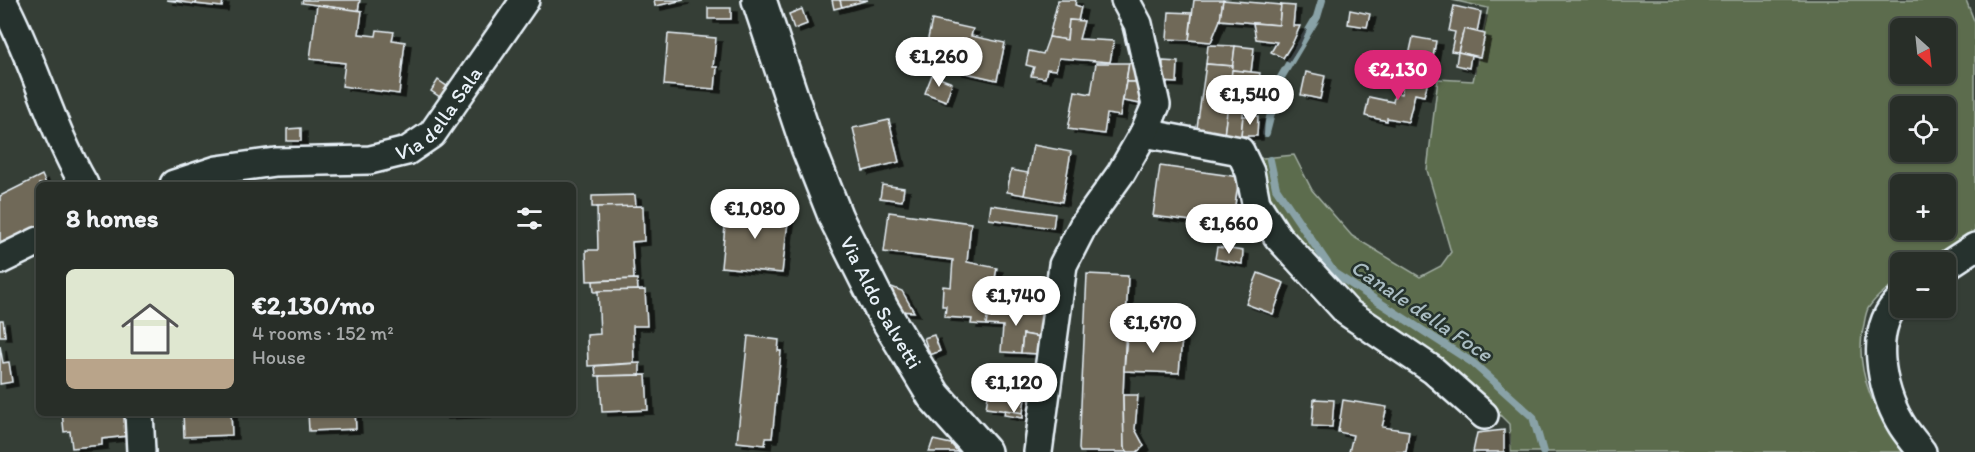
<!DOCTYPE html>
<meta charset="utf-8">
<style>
:root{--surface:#282e28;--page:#343a34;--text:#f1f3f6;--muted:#a5a8a8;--line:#444a45;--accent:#db2777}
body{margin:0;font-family:Itim,sans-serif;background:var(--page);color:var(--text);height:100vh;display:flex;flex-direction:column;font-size:22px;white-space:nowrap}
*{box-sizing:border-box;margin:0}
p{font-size:20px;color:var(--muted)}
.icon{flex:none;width:33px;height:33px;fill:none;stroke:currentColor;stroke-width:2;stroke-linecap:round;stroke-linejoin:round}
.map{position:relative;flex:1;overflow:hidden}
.drawer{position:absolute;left:36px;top:182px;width:540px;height:234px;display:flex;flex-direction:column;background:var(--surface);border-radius:9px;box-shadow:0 2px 4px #0004,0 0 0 2px var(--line)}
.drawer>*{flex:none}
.needle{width:39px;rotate:153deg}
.buttons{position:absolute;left:1890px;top:18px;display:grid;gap:12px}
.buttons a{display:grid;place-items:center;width:66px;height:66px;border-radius:9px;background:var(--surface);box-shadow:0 2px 4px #0004,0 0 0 2px var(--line);font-size:30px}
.price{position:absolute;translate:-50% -51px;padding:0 14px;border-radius:21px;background:#fff;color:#222;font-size:20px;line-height:39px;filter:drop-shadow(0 2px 3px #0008)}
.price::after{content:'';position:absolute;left:50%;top:36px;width:18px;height:14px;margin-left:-9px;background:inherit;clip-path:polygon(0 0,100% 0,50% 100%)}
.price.selected{background:var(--accent);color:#fff}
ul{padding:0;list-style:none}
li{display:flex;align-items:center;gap:18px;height:150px;padding:0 30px}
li+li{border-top:2px solid var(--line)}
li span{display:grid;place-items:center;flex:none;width:168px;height:120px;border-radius:9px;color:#555}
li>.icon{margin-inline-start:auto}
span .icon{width:72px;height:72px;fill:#fffc;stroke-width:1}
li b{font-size:26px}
h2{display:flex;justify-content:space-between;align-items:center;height:72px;padding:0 30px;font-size:26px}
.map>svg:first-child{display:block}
.green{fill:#5c6c4e;stroke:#a2aea3;stroke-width:1.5;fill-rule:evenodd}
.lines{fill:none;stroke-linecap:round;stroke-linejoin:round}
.stream{stroke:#89a2a7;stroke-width:8}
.building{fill:#706958;stroke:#e8f1f8;stroke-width:1.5;filter:url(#shadow)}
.street-casing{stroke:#e8f1f8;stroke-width:32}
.secondary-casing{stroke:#e8f1f8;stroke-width:38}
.street{stroke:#26332d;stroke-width:27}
.secondary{stroke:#26332d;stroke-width:33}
.labels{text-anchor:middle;stroke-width:5;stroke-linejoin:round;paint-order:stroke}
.street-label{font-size:21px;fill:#e8f1f8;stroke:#26332d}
.water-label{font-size:22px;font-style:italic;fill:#a9bcc2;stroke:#26332d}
</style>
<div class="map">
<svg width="1975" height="452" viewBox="0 0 1975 452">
<defs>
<filter id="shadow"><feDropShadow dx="6" dy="4" stdDeviation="0" flood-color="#0009"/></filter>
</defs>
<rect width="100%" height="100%" fill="#353e36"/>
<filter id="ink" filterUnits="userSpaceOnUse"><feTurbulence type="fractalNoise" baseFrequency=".0167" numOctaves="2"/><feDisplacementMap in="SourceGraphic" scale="12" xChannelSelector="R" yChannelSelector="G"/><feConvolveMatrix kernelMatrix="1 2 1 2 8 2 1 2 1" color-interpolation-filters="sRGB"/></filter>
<g filter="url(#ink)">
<path class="green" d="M 1452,0 L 1966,0 L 1975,23 L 1975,232 L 1930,262 L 1900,262 L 1900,280 C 1890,286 1876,297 1869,307 C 1866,311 1865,319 1864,324 C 1852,370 1877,416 1903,452 L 1511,452 L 1509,424 L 1496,411 L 1337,293 L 1284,237 L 1253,159 L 1294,155 L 1312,190 L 1352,236 L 1420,277 L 1441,266 L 1451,252 L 1427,170 L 1438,79 L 1473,81 L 1488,8 ZM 1900,28 L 1946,28 L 1946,74 L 1900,74 ZM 1900,106 L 1946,106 L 1946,152 L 1900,152 ZM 1900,184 L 1946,184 L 1946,230 L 1900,230 Z"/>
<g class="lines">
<g class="stream">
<polyline points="1266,133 1280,79 1317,17 1322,0"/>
<polyline points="1270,160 1276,188 1334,273 1473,363 1533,417 1543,452"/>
</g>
</g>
<g class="building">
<polygon points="166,0 197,0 196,4"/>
<polygon points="197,0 223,0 222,7 196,4"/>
<polygon points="303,0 360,0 358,11 302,3"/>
<polygon points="654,0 684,0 655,6"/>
<polygon points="832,0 840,0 842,7 834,9"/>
<polygon points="840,0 868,0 842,7"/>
<polygon points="1058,0 1076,0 1075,5 1081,7 1078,21 1069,20 1067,40 1049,37"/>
<polygon points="1194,0 1223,0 1220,20 1211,42 1189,40"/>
<polygon points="1223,0 1281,5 1279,25 1220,20"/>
<polygon points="317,5 362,11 359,34 376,36 377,30 394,32 392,40 405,42 399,94 342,86 345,63 310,59"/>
<polygon points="1281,5 1295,6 1293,26 1300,26 1293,42 1283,58 1271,52 1277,42 1256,39 1253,23 1279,25"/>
<polygon points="1454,6 1481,12 1477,32 1464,29 1458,52 1451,51 1455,32 1449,31"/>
<rect x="708" y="8" width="23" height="11"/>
<polygon points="802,9 807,24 794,29 789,14"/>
<polygon points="1350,10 1370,14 1367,27 1348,24"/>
<polygon points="1169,12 1192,13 1189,40 1167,39"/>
<polygon points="932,20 973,29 971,36 1005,43 997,80 957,71 959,64 924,57"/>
<polygon points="1069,20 1084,21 1079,39 1114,41 1110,62 1059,58 1056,70 1047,69 1045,78 1031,76 1034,67 1026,65 1029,51 1043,54 1049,37 1067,40"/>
<polygon points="1133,26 1138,50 1128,53 1122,28"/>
<polygon points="1464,29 1485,34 1480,57 1458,52"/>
<polygon points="668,34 716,38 713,67 717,67 715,89 664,85"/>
<polygon points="1413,37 1436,41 1429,78 1405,74"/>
<polygon points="1208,45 1235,46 1233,66 1206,64"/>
<polygon points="1235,46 1254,48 1251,72 1232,70"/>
<polygon points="1458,52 1471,55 1469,68 1456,65"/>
<polygon points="1163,61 1178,62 1177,83 1162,82"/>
<polygon points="1096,63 1129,63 1120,116 1107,114 1104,134 1068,129 1075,91 1091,94"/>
<polygon points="1129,63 1142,65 1141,82 1126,82"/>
<polygon points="1206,64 1233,66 1224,136 1196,135"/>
<polygon points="1232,70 1260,73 1257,96 1229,95"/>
<polygon points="1306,72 1325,76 1320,99 1301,95"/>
<polygon points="1405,74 1429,78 1424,96 1415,94 1408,122 1387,118 1387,121 1365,116 1369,97 1393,102 1395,93 1401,94"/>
<polygon points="932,75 952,83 946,101 925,93"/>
<polygon points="438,80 448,87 440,97 431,91"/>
<polygon points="1126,82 1141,82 1141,104 1123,101"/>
<polygon points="1229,95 1245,95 1241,137 1224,136"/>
<polygon points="1243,116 1258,116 1257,136 1241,136"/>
<polygon points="889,120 899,162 863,171 853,128"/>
<polygon points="301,128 301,141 287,141 287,129"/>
<polygon points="1033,145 1071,152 1062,202 1024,195"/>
<polygon points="1160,166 1239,177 1235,205 1241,206 1239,227 1153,216"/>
<polygon points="1011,170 1028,173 1024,195 1007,192"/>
<polygon points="42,175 46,184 39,184 39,228 0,247 0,196"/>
<polygon points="882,185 904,188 902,201 880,198"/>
<polygon points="635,195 636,207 592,207 592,196"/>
<polygon points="991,205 1055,214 1053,228 989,219"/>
<polygon points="643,206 644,241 632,242 634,279 587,281 586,250 598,250 597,207"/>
<polygon points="727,206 789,213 782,273 721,267"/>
<polygon points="889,212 971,223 967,262 997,268 986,325 971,324 972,319 945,317 946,306 942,306 943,286 951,287 953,260 884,252"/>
<polygon points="1217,247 1243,251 1242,264 1215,259"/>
<polygon points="1258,273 1284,283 1273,314 1246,304"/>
<polygon points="1087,274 1128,276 1123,395 1124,447 1128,452 1080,452 1079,449"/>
<polygon points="637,279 638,290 594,292 593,281"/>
<polygon points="884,284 902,291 914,312 899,311"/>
<polygon points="645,290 647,326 633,326 634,363 588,366 587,335 600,334 598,291"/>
<polygon points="1003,307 1042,312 1040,337 1023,334 1021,353 1001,352 1003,326 986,325 988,314 1003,315"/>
<polygon points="0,320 3,320 5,336 0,336"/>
<polygon points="1023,334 1040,337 1039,354 1021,353"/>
<polygon points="934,335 940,351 930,355 924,338"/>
<polygon points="748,336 779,340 778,351 781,351 772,438 766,438 765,445 737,442"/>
<polygon points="1127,336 1182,338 1179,373 1124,371"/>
<polygon points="0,346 3,363 9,362 12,382 0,384"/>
<polygon points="640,363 640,375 596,376 595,366"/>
<polygon points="993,364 1029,366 1023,413 986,408"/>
<polygon points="646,375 648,410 602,412 600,376"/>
<polygon points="1123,395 1138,395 1135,429 1144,446 1137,452 1128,452 1124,447"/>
<polygon points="1314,399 1334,400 1332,427 1312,426"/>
<polygon points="1343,400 1387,407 1382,427 1409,431 1406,452 1349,452 1353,435 1338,432"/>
<polygon points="1005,410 1023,413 1023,418 1004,415"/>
<polygon points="62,412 124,412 127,436 102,439 102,445 72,448 70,431 64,432"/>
<polygon points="183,412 231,412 232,435 184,437"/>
<polygon points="308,412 355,412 356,429 309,431"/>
<polygon points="442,412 488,412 488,413 442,415"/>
<polygon points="1504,430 1504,452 1473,452 1477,433"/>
<polygon points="933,440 951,444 958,452 929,452"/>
</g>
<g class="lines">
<g class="street-casing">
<g id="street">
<path d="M 2,0 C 34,59 50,126 84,184"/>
<polyline points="1144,133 1240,151 1250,172 1256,203 1278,237 1347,312 1433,370 1484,415"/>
<path id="s1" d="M 174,184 L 217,170 L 275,162 L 370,160 L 407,151 L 432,134 L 525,0"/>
<polyline points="0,260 39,241"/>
<polyline points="1946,266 1975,247"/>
<path d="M 1900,300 C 1868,327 1881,390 1900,422 C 1906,433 1915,442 1922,452"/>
<polyline points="139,412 141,452"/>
<polyline points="1038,452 1063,265 1083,226 1121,173 1144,133 1156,105 1138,24 1125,0"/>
</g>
</g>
<g class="secondary-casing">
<g id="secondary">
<path id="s2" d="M 759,0 L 808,147 L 836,218 L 881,308 L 934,396 L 984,452"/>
</g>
</g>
<use href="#street" class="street"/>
<use href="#secondary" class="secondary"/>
</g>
</g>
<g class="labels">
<g class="street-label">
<text dy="7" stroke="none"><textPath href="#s1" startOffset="286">Via della Sala</textPath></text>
<text dy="7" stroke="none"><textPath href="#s2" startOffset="327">Via Aldo Salvetti</textPath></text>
</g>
<g class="water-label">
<text transform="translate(1422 310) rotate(34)" y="8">Canale della Foce</text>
</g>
</g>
</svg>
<div class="buttons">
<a><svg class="needle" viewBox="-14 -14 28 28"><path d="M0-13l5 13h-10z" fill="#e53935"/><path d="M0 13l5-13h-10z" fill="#a5a8a8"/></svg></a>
<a><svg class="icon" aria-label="locate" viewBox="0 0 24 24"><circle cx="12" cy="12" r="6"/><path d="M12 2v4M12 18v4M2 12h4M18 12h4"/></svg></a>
<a>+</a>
<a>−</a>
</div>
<b class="price" style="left:939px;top:88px">€1,260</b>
<b class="price selected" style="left:1398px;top:101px">€2,130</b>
<b class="price" style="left:1250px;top:126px">€1,540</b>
<b class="price" style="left:755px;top:240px">€1,080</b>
<b class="price" style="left:1229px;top:255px">€1,660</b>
<b class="price" style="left:1016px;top:327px">€1,740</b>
<b class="price" style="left:1153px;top:354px">€1,670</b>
<b class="price" style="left:1014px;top:414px">€1,120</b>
<section class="drawer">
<h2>8 homes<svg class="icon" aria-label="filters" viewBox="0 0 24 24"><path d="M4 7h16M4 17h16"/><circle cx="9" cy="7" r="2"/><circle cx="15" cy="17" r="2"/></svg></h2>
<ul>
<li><span style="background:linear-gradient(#dfe7d0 75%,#b9a48a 0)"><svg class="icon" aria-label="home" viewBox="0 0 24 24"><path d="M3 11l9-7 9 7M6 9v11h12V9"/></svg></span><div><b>€2,130/mo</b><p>4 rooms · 152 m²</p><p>House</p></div></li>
</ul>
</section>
</div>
